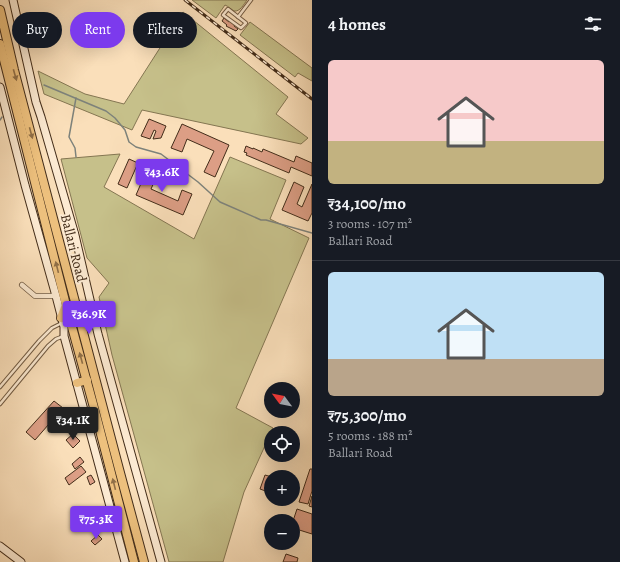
<!DOCTYPE html>
<meta charset="utf-8">
<style>
:root{--surface:#171b24;--page:#242831;--text:#f1f3f6;--muted:#9ea1a6;--line:#363941;--accent:#7c3aed}
body{margin:0;font-family:Alegreya,serif;background:var(--page);color:var(--text);height:100vh;display:flex;flex-direction:column;font-size:15px;white-space:nowrap}
*{box-sizing:border-box;margin:0}
p{font-size:13px;color:var(--muted)}
.icon{flex:none;width:22px;height:22px;fill:none;stroke:currentColor;stroke-width:2;stroke-linecap:round;stroke-linejoin:round}
.map{position:relative;flex:1;overflow:hidden}
.side{display:flex;flex-direction:column;background:var(--surface);width:308px}
.side>*{flex:none}
.hud{position:absolute;left:12px;top:12px;width:240px;height:36px;display:flex;gap:8px}
.needle{width:26px;rotate:302deg}
.tools{position:absolute;left:264px;top:382px;display:grid;gap:8px}
.tools a{display:grid;place-items:center;width:36px;height:36px;border-radius:50%;background:var(--surface);box-shadow:0 4px 16px #0002;font-size:20px}
.price{position:absolute;translate:-50% -34px;padding:0 9px;border-radius:4px;background:var(--accent);color:#fff;font-size:13px;line-height:26px;filter:drop-shadow(0 1px 2px #0008)}
.price::after{content:'';position:absolute;left:50%;top:24px;width:12px;height:9px;margin-left:-6px;background:inherit;clip-path:polygon(0 0,100% 0,50% 100%)}
.price.on{background:#222;color:#fff}
ul{padding:0;list-style:none}
li{display:grid;align-content:center;gap:8px;height:212px;padding:0 16px}
li+li{border-top:1px solid var(--line)}
li span{display:grid;place-items:center;height:124px;border-radius:6px;color:#555}
li>.icon{margin-inline-start:auto}
span .icon{width:72px;height:72px;fill:#fffc;stroke-width:1}
li b{font-size:17px}
h2{display:flex;justify-content:space-between;align-items:center;height:48px;padding:0 16px;font-size:17px}
.chip{padding:0 14px;border-radius:18px;background:var(--surface);box-shadow:0 4px 16px #0002;font-size:14px;line-height:36px}
.chip.on{background:var(--accent);color:#fff}
main{display:flex;flex:1;min-height:0}
.map>svg:first-child{display:block}
.green{fill:#c6c08a;stroke:#847652}
.lines{fill:none;stroke-linecap:round;stroke-linejoin:round}
.stream{stroke:#7d827b;stroke-width:1.5}
.building{fill:#dc9e85;stroke:#432d1a}
.lane-casing{stroke:#715a42;stroke-width:4.5}
.street-casing{stroke:#715a42;stroke-width:6}
.secondary-casing{stroke:#432d1a;stroke-width:9}
.highway-casing{stroke:#432d1a;stroke-width:10}
.lane{stroke:#fcead2;stroke-width:2.5}
.street{stroke:#fcead2;stroke-width:4.5}
.secondary{stroke:#fcead2;stroke-width:7}
.highway{stroke:#edc07d;stroke-width:8}
.rail-casing{stroke:#432d1a;stroke-width:3}
.rail{stroke:#fcead2;stroke-width:1.5;stroke-dasharray:4.5;stroke-linecap:butt}
.oneway{fill:#906f47}
.labels{text-anchor:middle;stroke-width:4;stroke-linejoin:round;paint-order:stroke}
.street-label{font-size:14px;fill:#432d1a;stroke:#fcead2}
</style>
<main>
<div class="map">
<svg width="312" height="562" viewBox="0 0 312 562">
<rect width="100%" height="100%" fill="#fadfba"/>
<filter id="stains"><feTurbulence type="fractalNoise" baseFrequency=".005" numOctaves="4"/><feColorMatrix values="0 0 0 0 .2 0 0 0 0 .09 0 0 0 0 .02 0 0 0 .5 -.17"/></filter>
<radialGradient id="worn" r=".72"><stop offset=".6" stop-color="#630" stop-opacity="0"/><stop offset="1" stop-color="#630" stop-opacity=".3"/></radialGradient>
<g class="green">
<path d="M 192,0 L 247,0 C 244,4 240,12 234,11 C 232,10 228,6 225,5 L 216,18 Z"/>
<polygon points="183,12 288,97 276,114 308,138 301,144 142,110 132,130 44,94 38,71 85,94 124,104"/>
<polygon points="250,22 312,68 312,81 298,73 295,77 240,35"/>
<polygon points="120,154 104,187 194,239 230,157 286,180 270,219 309,238 236,408 273,428 244,492 223,562 169,562 112,355 99,297 109,283 87,258 61,159"/>
</g>
<g class="lines">
<g class="stream">
<polyline points="44,85 106,111 115,118 125,130 129,142 136,147 161,154 198,182 220,202 261,220 266,220 312,233"/>
<polyline points="76,98 69,137 75,148 76,157"/>
<polyline points="0,120 2,117"/>
</g>
</g>
<g class="building">
<polygon points="224,18 229,22 230,21 235,24 234,26 238,29 236,31 226,26 227,25 222,21"/>
<polygon points="149,119 166,126 161,138 153,139 156,131 154,130 150,139 141,136"/>
<polygon points="182,124 229,145 215,177 204,172 214,151 187,139 182,152 171,148"/>
<polygon points="246,146 253,149 253,148 262,152 263,149 294,162 296,156 312,163 312,176 291,167 289,173 246,155 247,153 244,152"/>
<polygon points="129,159 138,163 127,188 118,184"/>
<polygon points="149,165 160,169 151,189 178,201 182,190 192,194 183,215 136,195"/>
<polygon points="294,182 304,187 297,204 302,207 312,184 312,213 308,221 282,210"/>
<polygon points="54,401 63,408 35,440 26,432"/>
<polygon points="73,434 80,441 73,448 66,440"/>
<polygon points="80,457 84,462 75,469 72,464"/>
<polygon points="81,466 86,472 69,485 65,478"/>
<polygon points="310,469 312,469 312,491 308,504 299,502"/>
<polygon points="91,475 95,482 90,485 87,477"/>
<polygon points="265,475 272,477 271,493 260,489"/>
<polygon points="312,496 312,507 309,506"/>
<polygon points="297,509 312,514 312,534 293,528 293,521"/>
<polygon points="98,535 102,539 95,545 91,541"/>
<polygon points="286,554 298,558 297,562 283,562"/>
</g>
<g class="lines">
<g class="lane-casing">
<g id="lane">
<polygon points="228,9 246,23 241,28 223,15"/>
<polyline points="238,17 251,0"/>
<polyline points="0,387 39,341 52,328 62,323"/>
<polyline points="0,404 48,346 56,339 64,336"/>
</g>
</g>
<g class="street-casing">
<polyline id="street" points="22,285 35,296 56,296"/>
</g>
<g class="secondary-casing">
<g id="secondary">
<polyline points="13,0 36,102 41,117 75,235 98,334 161,562"/>
<polyline points="0,87 25,185 56,296 64,327 64,336 125,562"/>
<polyline points="0,546 21,562"/>
</g>
</g>
<g class="highway-casing">
<g id="highway">
<polyline points="0,10 14,70 119,469 144,562"/>
<polyline points="0,44 66,305 96,415 134,562"/>
<polyline points="76,306 94,318"/>
<polyline points="61,318 66,305"/>
<polyline points="77,383 87,380"/>
</g>
</g>
<use href="#lane" class="lane"/>
<use href="#street" class="street"/>
<use href="#secondary" class="secondary"/>
<use href="#highway" class="highway"/>
<g class="rail-casing">
<polyline id="rail" points="185,0 312,99"/>
</g>
<use href="#rail" class="rail"/>
</g>
<defs><path id="oneway-solid" d="M-6-.8H1V-3.2L6.5 0L1 3.2V.8H-6Z"/></defs>
<g class="oneway">
<use href="#oneway-solid" transform="translate(15 75) rotate(74)"/>
<use href="#oneway-solid" transform="translate(31 133) rotate(75)"/>
<use href="#oneway-solid" transform="translate(57 267) rotate(-104)"/>
<use href="#oneway-solid" transform="translate(81 358) rotate(-105)"/>
<use href="#oneway-solid" transform="translate(114 484) rotate(-104)"/>
</g>
<g class="labels">
<g class="street-label">
<text transform="translate(74 248) rotate(76)" y="5">Ballari Road</text>
</g>
</g>
<rect width="100%" height="100%" filter="url(#stains)"/>
<rect width="100%" height="100%" fill="url(#worn)"/>
</svg>
<div class="tools">
<a><svg class="needle" viewBox="-14 -14 28 28"><path d="M0-13l5 13h-10z" fill="#e53935"/><path d="M0 13l5-13h-10z" fill="#9ea1a6"/></svg></a>
<a><svg class="icon" aria-label="locate" viewBox="0 0 24 24"><circle cx="12" cy="12" r="6"/><path d="M12 2v4M12 18v4M2 12h4M18 12h4"/></svg></a>
<a>+</a>
<a>−</a>
</div>
<b class="price" style="left:162px;top:193px">₹43.6K</b>
<b class="price" style="left:89px;top:335px">₹36.9K</b>
<b class="price on" style="left:73px;top:441px">₹34.1K</b>
<b class="price" style="left:96px;top:540px">₹75.3K</b>
<div class="hud">
<a class="chip">Buy</a>
<a class="chip on">Rent</a>
<a class="chip">Filters</a>
</div>
</div>
<section class="side">
<h2>4 homes<svg class="icon" aria-label="filters" viewBox="0 0 24 24"><path d="M4 7h16M4 17h16"/><circle cx="9" cy="7" r="2"/><circle cx="15" cy="17" r="2"/></svg></h2>
<ul>
<li><span style="background:linear-gradient(#f6c9c9 65%,#c2b280 0)"><svg class="icon" aria-label="home" viewBox="0 0 24 24"><path d="M3 11l9-7 9 7M6 9v11h12V9"/></svg></span><div><b>₹34,100/mo</b><p>3 rooms · 107 m²</p><p>Ballari Road</p></div></li>
<li><span style="background:linear-gradient(#bfe0f5 70%,#b9a48a 0)"><svg class="icon" aria-label="home" viewBox="0 0 24 24"><path d="M3 11l9-7 9 7M6 9v11h12V9"/></svg></span><div><b>₹75,300/mo</b><p>5 rooms · 188 m²</p><p>Ballari Road</p></div></li>
</ul>
</section>
</main>
